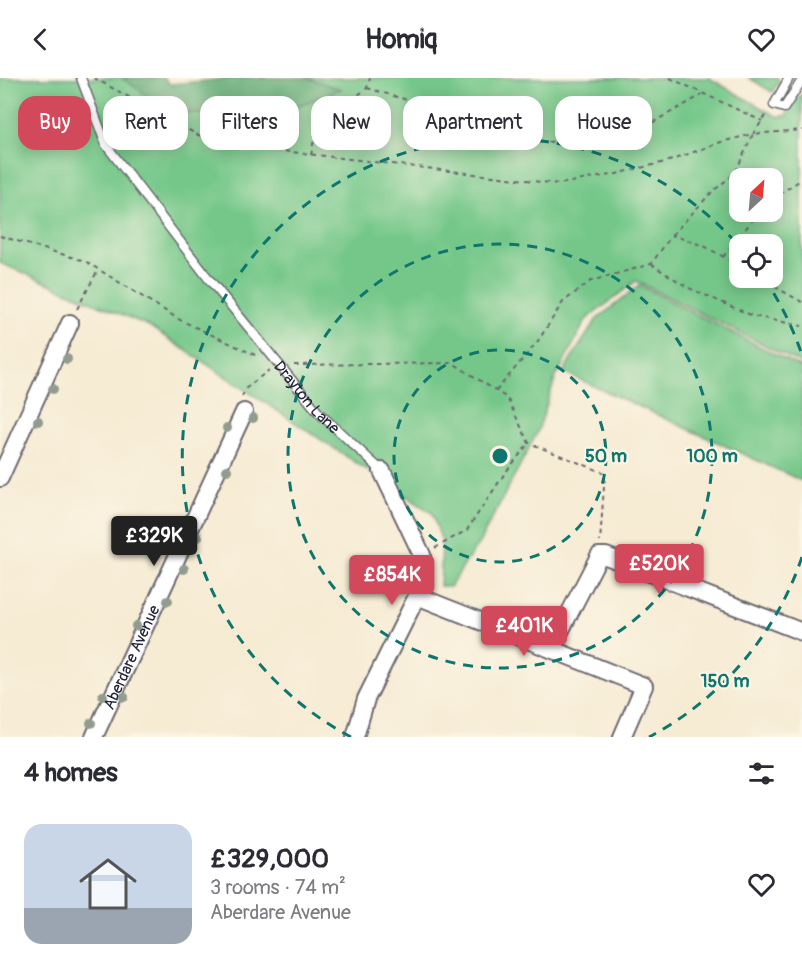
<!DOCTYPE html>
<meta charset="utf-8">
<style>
:root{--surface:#fff;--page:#f2f2f3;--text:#2b2b33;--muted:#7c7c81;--line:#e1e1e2;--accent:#d1495b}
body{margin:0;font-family:Pangolin,sans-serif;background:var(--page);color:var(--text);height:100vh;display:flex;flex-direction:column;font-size:22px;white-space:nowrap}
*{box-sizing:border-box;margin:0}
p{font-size:20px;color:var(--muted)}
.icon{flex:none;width:33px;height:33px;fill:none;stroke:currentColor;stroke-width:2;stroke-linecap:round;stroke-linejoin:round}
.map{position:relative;height:659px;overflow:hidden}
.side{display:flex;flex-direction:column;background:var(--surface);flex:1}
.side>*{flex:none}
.banner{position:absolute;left:18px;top:18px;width:766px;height:54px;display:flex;gap:12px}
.needle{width:39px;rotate:26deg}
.fabs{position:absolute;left:729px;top:90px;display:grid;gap:12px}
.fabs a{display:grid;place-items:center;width:54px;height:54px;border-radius:12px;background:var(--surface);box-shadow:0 3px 15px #0003;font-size:30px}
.price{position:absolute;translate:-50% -51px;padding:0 14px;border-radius:6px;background:var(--accent);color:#fff;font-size:20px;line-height:39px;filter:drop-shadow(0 2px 3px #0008)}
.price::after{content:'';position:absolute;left:50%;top:36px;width:18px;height:14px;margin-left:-9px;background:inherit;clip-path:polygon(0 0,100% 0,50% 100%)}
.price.on{background:#222;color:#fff}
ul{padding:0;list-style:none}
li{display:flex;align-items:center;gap:18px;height:150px;padding:0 24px}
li+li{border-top:2px solid var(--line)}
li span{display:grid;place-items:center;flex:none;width:168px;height:120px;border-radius:18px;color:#555}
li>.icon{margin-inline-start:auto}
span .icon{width:72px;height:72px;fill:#fffc;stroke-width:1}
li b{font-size:26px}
h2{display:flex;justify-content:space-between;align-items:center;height:72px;padding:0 24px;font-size:26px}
.tag{padding:0 21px;border-radius:18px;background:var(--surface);box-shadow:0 3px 15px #0003;font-size:21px;line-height:54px}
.tag.on{background:var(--accent);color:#fff}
header{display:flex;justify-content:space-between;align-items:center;height:78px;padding:0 24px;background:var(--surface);font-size:27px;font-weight:700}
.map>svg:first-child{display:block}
.green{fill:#75c789;stroke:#4c7462;stroke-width:1.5;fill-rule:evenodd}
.forest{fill:#60ac75;stroke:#416758;stroke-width:1.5}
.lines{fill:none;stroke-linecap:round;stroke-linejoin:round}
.service-casing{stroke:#6c6870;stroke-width:11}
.minor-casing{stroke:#6c6870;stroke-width:20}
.path{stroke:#6c6870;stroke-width:2;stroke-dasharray:4.5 4.5;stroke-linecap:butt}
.service{stroke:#fff;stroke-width:8}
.minor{stroke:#fff;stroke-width:16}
.tree{fill:#919c8e}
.ring{fill:none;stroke:#0f766e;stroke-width:3;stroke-dasharray:10 8}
.labels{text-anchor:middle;stroke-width:4.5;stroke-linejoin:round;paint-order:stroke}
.street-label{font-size:16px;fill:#22223b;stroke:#fcf5e5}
.centre{fill:#0f766e;stroke:#fcf5e5;stroke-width:3}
.ring-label{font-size:18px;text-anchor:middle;font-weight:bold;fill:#0f766e;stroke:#fcf5e5;stroke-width:4.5;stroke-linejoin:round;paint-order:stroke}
</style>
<header><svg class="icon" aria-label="back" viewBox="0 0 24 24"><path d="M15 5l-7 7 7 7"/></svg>Homiq<svg class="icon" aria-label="heart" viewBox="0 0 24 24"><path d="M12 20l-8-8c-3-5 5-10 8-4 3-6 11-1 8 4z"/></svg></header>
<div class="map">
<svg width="802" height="659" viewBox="0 0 802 659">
<rect width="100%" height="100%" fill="#fcf5e5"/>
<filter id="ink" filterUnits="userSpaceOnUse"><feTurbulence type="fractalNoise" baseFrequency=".0167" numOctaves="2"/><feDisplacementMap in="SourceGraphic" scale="12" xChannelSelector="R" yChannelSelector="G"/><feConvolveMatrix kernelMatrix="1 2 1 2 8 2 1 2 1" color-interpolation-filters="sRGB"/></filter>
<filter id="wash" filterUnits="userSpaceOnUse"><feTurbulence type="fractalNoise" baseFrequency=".008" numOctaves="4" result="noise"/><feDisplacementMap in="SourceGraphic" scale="24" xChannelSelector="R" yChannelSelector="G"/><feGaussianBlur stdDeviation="1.35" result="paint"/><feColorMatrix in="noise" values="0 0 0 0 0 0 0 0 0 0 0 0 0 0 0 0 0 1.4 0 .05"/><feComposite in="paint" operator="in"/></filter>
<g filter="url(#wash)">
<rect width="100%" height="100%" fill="#f6ebd3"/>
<g class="green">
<path d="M 0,0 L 144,0 L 196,23 L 262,0 L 709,0 L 776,38 L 786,38 L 797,19 L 802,17 L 802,286 L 636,203 L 586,242 L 555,301 L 538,353 L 480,463 L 450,509 L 440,508 L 442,464 L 432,435 L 149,248 L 0,185 ZM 740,100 L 772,100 L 772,134 L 740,134 ZM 740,166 L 772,166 L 772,200 L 740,200 Z"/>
<polygon points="749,0 778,0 779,4 772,14"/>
<polygon points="639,207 802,290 802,403 563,294 596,242"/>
</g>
<polygon class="forest" points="122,0 164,0 170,6 236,0 307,0 341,11 263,41 171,34"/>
</g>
<g filter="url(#ink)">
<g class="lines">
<g class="service-casing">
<g id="service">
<path id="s1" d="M 81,0 L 106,67 L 208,200 L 318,334 L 382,393"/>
<polyline points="789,0 774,27 784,30 802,2"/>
</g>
</g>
<g class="minor-casing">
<g id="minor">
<polyline points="0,400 70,245"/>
<polyline points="417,518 644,608 622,659"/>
<polyline points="551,571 599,478 606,478 802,554"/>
<path id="s2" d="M 94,659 L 244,334"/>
<polyline points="355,659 366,621 417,518 422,498 422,477 382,393"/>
</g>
</g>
<g class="path">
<polyline points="94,0 198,57 249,69 559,106 616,96 669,83 721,64 753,56 767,36"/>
<polyline points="670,0 762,43"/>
<polyline points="367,10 421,26 448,25 488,62 520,66 560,63 596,64 648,47 702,17"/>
<polyline points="311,77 316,51 367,10 370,0"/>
<polyline points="772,121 802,101"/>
<polyline points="672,157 712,114 735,95 753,56 802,52"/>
<polyline points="0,158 85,183 180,242 255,277"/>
<polyline points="723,179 759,134"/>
<polyline points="651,186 689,210 753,238 802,248"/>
<polyline points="759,200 802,224"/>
<polyline points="77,231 98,192"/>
<polyline points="294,287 453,285 507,320 529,365 605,395 600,464"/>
<polyline points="496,313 538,263 563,224 591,203 651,186 672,157 704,168 740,188"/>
<polyline points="242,319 245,311 269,292"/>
<polyline points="435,470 467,452 505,395 529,365"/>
</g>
<use href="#service" class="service"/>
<use href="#minor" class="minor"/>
</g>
<g class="tree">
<circle cx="67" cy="281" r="5"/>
<circle cx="53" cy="311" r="5"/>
<circle cx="253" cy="340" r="5"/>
<circle cx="38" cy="343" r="5"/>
<circle cx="227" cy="350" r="5"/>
<circle cx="227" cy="392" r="5"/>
<circle cx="198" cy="459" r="5"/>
<circle cx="647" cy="480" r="5"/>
<circle cx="184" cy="491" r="5"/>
<circle cx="168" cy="523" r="5"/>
<circle cx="136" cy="548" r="5"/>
<circle cx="103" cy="618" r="5"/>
<circle cx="124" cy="619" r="5"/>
<circle cx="91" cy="645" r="5"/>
</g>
</g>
<g class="ring">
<circle cx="500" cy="378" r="106"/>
<circle cx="500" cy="378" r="212"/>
<path d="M802 479A318 318 0 0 1 649 659M351 659A318 318 0 1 1 738 167M764 200A318 318 0 0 1 802 277"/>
</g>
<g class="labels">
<g class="street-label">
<text dy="6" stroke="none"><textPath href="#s1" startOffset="394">Drayton Lane</textPath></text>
<text dy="6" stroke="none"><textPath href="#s2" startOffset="88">Aberdare Avenue</textPath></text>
</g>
</g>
<circle cx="500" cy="378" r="9" class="centre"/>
<g class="ring-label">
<text x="606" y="384">50 m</text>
<text x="712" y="384">100 m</text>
<text x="725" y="609">150 m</text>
</g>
</svg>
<div class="fabs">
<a><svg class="needle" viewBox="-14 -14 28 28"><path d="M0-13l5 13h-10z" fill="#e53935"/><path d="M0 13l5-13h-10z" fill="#7c7c81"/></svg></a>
<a><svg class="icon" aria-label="locate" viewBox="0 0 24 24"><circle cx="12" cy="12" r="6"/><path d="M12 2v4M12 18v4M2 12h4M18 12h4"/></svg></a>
</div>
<b class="price on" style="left:154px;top:489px">£329K</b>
<b class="price" style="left:659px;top:517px">£520K</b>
<b class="price" style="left:392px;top:528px">£854K</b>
<b class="price" style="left:524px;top:579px">£401K</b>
<div class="banner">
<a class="tag on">Buy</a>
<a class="tag">Rent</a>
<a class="tag">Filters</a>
<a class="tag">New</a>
<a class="tag">Apartment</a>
<a class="tag">House</a>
</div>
</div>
<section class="side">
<h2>4 homes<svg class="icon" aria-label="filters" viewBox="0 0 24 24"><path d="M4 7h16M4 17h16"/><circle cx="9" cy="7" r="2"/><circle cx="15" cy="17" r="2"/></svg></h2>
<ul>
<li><span style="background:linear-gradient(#c9d6e8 70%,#9aa5b1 0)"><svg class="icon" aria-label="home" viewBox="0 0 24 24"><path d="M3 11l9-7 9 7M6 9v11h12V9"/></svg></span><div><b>£329,000</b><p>3 rooms · 74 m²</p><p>Aberdare Avenue</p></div><svg class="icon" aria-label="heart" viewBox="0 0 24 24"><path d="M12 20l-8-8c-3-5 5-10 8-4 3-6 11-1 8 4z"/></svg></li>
</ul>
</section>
